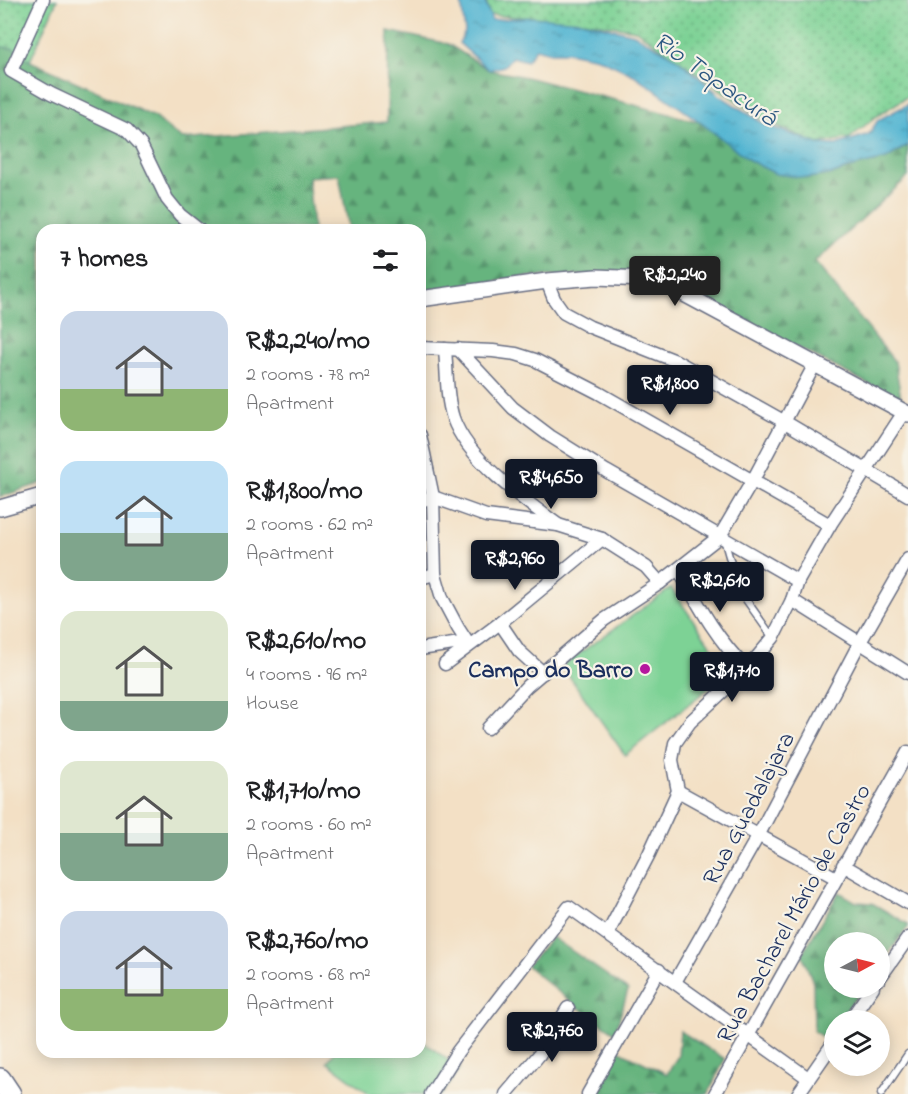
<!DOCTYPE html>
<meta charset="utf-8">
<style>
:root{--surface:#fff;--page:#f6f6f6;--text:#202124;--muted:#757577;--accent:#111827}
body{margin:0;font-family:"Indie Flower",sans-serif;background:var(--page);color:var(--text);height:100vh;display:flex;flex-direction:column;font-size:22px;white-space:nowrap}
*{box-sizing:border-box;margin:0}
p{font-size:20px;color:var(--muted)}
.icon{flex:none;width:33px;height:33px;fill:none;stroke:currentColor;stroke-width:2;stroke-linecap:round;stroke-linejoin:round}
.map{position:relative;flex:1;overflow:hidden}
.panel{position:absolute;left:36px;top:224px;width:390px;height:834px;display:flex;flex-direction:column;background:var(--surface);border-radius:18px;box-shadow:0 3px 15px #0003}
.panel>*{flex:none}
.needle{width:39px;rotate:83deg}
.buttons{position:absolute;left:824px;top:932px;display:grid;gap:12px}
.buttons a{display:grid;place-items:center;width:66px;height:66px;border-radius:50%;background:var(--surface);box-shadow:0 3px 15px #0003;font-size:30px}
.price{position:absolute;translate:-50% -51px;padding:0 14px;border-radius:6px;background:var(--accent);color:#fff;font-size:20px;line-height:39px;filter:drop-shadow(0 2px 3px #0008)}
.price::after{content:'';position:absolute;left:50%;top:36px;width:18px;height:14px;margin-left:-9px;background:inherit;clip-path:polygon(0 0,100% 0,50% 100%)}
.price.on{background:#222;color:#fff}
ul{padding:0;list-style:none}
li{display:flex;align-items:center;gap:18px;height:150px;padding:0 24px}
li span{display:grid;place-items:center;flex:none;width:168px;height:120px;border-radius:18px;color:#555}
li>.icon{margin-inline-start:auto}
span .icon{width:72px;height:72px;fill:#fffc;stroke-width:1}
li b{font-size:26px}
h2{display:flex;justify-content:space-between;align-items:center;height:72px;padding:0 24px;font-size:26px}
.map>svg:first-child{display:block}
.forest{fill:url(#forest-firs);stroke:#40726e;stroke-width:1.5}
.garden{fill:url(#garden-dots);stroke:#4c807a;stroke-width:1.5}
.pitch{fill:#7dd295;stroke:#4c807a;stroke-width:1.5}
.water{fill:url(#water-ripples);stroke:#377298;stroke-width:1.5}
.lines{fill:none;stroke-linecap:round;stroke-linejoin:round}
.service-casing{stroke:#676d82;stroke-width:9}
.minor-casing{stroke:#676d82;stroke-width:15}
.tertiary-casing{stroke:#676d82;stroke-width:18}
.trunk-casing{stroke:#676d82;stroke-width:24}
.service{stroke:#fff;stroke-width:6}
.minor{stroke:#fff;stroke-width:12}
.tertiary{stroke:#fff;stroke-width:15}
.trunk{stroke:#fff;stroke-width:21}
.poi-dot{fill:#b5179e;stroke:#f7f3e8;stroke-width:2}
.labels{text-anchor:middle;stroke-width:4.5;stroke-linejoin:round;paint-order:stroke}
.poi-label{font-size:24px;font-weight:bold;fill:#1b2f5e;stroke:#f7f3e8;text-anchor:end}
.street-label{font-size:24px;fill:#1b2f5e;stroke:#f7f3e8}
.water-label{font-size:26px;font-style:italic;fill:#2c5781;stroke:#f7f3e8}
</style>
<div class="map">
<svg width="908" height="1094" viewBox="0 0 908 1094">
<defs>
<pattern id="forest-firs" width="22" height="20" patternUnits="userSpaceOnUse" patternTransform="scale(1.5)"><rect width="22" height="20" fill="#66b47e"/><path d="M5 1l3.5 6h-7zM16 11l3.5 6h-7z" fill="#53936a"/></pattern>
<pattern id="garden-dots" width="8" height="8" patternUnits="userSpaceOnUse" patternTransform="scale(1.5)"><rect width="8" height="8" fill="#7dd295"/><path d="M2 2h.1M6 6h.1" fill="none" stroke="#66ab7d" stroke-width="1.8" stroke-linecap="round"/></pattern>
<pattern id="water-ripples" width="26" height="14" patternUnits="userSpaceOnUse" patternTransform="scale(1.5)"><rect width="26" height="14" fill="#53b5d2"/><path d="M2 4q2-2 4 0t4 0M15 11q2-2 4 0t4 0" fill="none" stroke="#4494ae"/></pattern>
</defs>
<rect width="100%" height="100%" fill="#f7f3e8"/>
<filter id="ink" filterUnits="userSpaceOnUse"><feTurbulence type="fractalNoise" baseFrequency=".0167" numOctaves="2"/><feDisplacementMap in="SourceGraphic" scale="12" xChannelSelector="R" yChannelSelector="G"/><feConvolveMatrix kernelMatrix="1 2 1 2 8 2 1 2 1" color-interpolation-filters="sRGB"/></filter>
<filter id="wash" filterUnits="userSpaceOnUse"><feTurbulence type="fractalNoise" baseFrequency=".008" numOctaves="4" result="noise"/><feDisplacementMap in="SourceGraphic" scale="24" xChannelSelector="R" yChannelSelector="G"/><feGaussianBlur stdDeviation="1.35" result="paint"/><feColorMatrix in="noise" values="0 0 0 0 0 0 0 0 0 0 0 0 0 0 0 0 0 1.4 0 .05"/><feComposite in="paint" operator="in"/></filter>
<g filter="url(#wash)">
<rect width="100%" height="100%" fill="#f3e0c5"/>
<g class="forest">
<polygon points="388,31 448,44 489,70 526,77 700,122 751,161 808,178 833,174 856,166 886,159 908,145 908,177 815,262 895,362 901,398 888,394 653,273 518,277 420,299 420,230 349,229 339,175 308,177 313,229 42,230 42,483 0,497 0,47 13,48 30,61 154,117 182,139 387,122"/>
<polygon points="839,892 856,902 872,903 908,924 908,927 879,966 879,942 834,942 834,987 864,987 839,1020 834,1020 834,1027 825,1039 814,1031 813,982 802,954"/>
<polygon points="552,937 628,990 615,1033 572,1003 527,966"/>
<polygon points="680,1031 725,1059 708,1094 590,1094 618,1050 667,1074 678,1056"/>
</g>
<g class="garden">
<polygon points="0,0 57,0 30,61 13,48 0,47"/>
<polygon points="486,0 908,0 908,96 874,118 850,138 818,144 762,119 636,30 589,22 489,15"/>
</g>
<g class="pitch">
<polygon points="671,588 729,672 625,755 562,666"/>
<polygon points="420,1039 460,1069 442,1094 370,1094 327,1062 335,1052 420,1052"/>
</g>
<polygon class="water" points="461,0 484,0 492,20 532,17 581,21 634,34 676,58 722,97 764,124 818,144 836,145 869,134 878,120 908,104 908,145 886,159 856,166 833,174 808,178 776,174 751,161 700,122 634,75 598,58 568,52 550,52 536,48 527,61 512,57 504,66 489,70 459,43 465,32"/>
</g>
<g filter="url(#ink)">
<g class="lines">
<g class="service-casing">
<g id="service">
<polyline points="724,539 736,581 742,594 773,638"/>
<polyline points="881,1094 908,1054"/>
</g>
</g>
<g class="minor-casing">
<g id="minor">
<polyline points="43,0 11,71 51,94 127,130 141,145 167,199 180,215 199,230"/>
<polyline points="547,281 554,299 564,313 590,327 676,361 785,422 908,495"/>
<polyline points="420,348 493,351 516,354 535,360 599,393 830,525"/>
<path d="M 445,349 C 447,371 446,397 453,418 C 467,459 524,500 558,525"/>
<polyline points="458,349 513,408 550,436 606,471 798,581"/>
<polyline points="420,435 433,497 435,574 442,598 458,628 469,645"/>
<polyline points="420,501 433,497 486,516 558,525 602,539 646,567 660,583"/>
<path d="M 679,570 C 699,606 717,640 747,669"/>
<polyline points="420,578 435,574"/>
<polyline points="792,600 908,673"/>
<polyline points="500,623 519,651 543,673"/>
<polyline points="420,649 467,642"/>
<polyline points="445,664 500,623 602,539"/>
<polyline points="488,728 527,686 604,620 660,583 720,536 753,480 815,364"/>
<polyline points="678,791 836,878"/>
<polyline points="843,865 908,903"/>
<polyline points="608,933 649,854 678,791 672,760 675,743 690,722 747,669 773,638 792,600 798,581 830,525 904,412"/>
<polyline points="879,979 908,938"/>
<polyline points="675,982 758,836 859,644 908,559"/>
<polyline points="850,1020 873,987"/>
<polyline points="431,1094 458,1051 569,907 808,1078"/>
<polyline points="506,1094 539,1055 568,1008"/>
<polyline points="588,1094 659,970"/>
<polyline points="715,1094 908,752"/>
<polyline points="798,1094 834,1042"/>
</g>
</g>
<g class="tertiary-casing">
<g id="tertiary">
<polyline points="420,299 547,281 596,277 645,279 673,288 908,414"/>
<polyline points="0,508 42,496"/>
</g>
</g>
<g class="trunk-casing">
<polyline id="trunk" points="0,1079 10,1094"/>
</g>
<use href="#service" class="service"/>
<use href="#minor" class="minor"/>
<use href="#tertiary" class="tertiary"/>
<use href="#trunk" class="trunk"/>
</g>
</g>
<circle class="poi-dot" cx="645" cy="669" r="6"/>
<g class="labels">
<g class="poi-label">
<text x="633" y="677">Campo do Barro</text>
</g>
<g class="street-label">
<text transform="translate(748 808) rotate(-62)" y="8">Rua Guadalajara</text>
<text transform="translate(793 913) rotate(-61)" y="8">Rua Bacharel Mário de Castro</text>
</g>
<g class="water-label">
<text transform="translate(716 78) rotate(35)" y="9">Rio Tapacurá</text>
</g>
</g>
</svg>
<div class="buttons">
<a><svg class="needle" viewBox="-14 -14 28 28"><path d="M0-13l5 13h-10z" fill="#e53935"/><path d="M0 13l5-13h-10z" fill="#757577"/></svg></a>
<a><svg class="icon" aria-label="layers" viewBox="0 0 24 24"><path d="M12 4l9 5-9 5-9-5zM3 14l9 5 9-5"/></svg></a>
</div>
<b class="price on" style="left:675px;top:307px">R$2,240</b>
<b class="price" style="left:670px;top:416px">R$1,800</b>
<b class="price" style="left:551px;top:510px">R$4,650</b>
<b class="price" style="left:515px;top:591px">R$2,960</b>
<b class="price" style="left:720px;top:613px">R$2,610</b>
<b class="price" style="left:732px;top:703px">R$1,710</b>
<b class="price" style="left:552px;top:1063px">R$2,760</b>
<section class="panel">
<h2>7 homes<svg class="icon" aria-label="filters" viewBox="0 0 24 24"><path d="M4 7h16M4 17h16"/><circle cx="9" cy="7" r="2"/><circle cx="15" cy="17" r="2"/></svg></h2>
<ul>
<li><span style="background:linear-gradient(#c9d6e8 65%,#8fb573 0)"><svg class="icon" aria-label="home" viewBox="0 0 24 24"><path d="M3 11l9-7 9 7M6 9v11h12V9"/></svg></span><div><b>R$2,240/mo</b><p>2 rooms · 78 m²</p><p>Apartment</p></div></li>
<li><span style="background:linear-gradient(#bfe0f5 60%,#7fa58c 0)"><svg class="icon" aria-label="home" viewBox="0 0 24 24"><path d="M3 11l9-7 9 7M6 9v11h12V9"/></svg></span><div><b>R$1,800/mo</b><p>2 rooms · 62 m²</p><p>Apartment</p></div></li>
<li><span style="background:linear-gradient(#dfe7d0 75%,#7fa58c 0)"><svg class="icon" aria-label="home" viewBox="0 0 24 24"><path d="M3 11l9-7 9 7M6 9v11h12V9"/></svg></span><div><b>R$2,610/mo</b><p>4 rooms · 96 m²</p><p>House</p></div></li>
<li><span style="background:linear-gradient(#dfe7d0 60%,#7fa58c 0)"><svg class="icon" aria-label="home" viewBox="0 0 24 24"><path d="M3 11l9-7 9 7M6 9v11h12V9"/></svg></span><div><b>R$1,710/mo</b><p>2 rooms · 60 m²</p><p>Apartment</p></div></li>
<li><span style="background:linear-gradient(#c9d6e8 65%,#8fb573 0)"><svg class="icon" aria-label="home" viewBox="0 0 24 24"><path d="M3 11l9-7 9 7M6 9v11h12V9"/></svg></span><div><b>R$2,760/mo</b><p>2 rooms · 68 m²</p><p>Apartment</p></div></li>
</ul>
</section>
</div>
